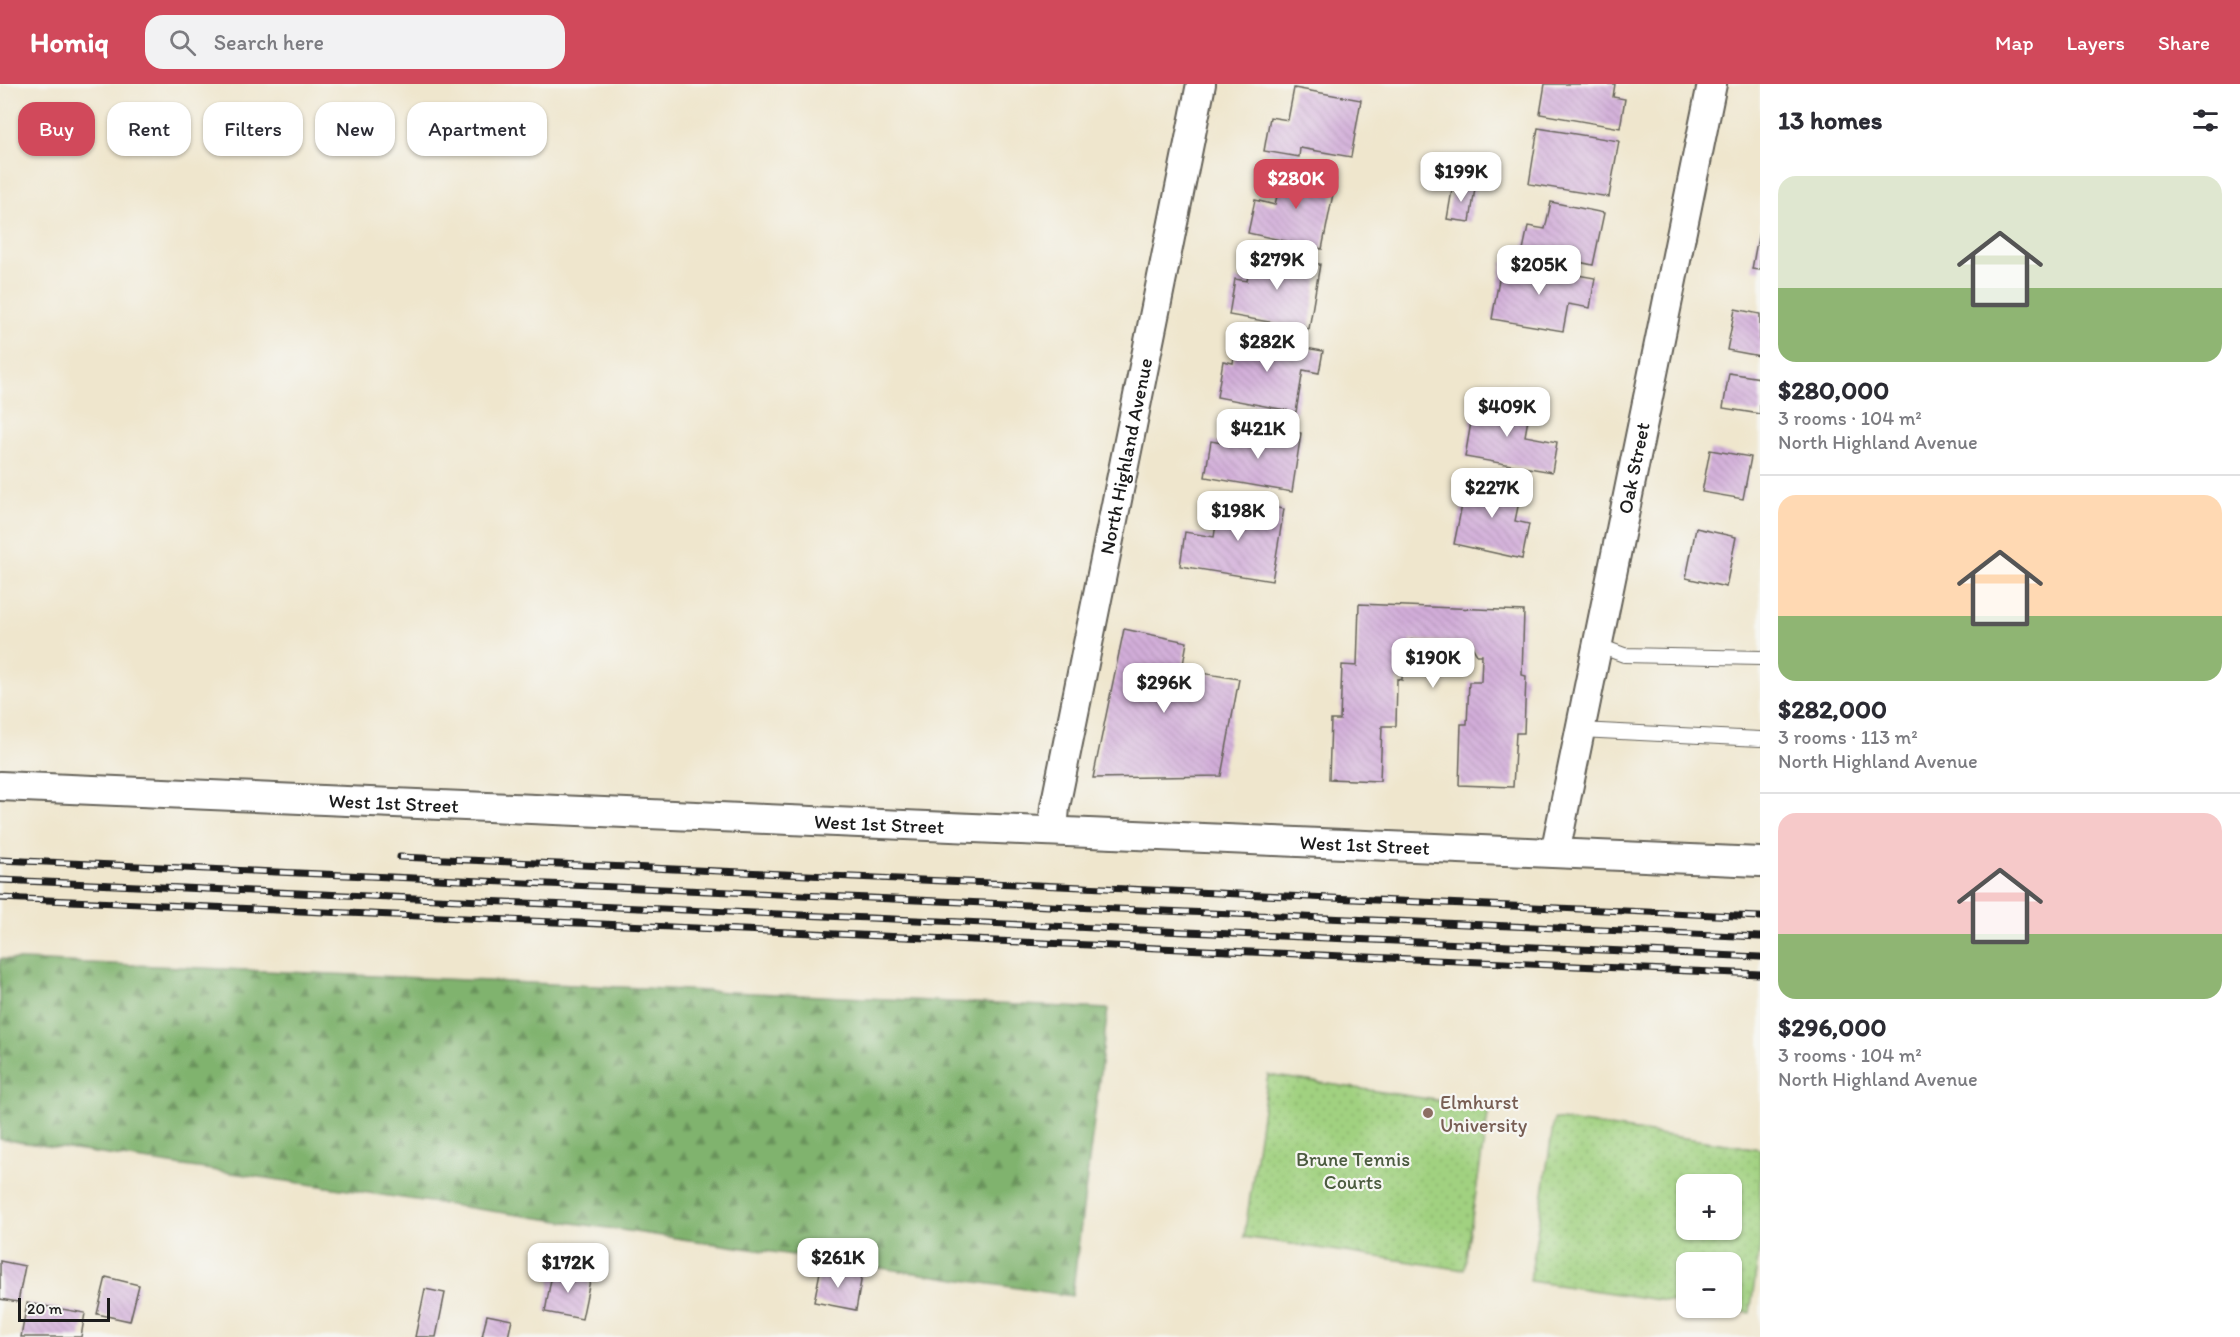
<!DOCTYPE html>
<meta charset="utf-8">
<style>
:root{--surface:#fff;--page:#f2f2f3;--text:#2b2b33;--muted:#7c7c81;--line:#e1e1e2;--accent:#d1495b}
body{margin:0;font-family:Itim,sans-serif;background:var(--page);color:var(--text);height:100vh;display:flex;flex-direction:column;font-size:22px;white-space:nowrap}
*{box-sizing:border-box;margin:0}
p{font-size:20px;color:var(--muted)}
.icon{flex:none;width:33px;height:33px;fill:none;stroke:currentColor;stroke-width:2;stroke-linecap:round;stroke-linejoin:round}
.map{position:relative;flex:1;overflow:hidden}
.side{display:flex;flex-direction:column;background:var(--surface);width:480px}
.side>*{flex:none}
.banner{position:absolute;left:18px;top:18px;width:570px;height:54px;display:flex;gap:12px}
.controls{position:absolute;left:1676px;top:1090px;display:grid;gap:12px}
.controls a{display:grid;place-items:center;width:66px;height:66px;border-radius:12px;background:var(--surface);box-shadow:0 2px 4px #0004;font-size:30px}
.scale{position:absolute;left:18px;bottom:15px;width:92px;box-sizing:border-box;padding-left:6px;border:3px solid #1c1c1c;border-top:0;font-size:16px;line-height:21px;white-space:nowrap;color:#1c1c1c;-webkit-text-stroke:4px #f6f6f2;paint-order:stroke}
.price{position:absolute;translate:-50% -51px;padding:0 14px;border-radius:12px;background:#fff;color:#222;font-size:20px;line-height:39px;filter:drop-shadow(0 2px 3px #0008)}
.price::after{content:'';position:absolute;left:50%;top:36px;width:18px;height:14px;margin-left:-9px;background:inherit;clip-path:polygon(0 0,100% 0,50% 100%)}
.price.current{background:var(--accent);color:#fff}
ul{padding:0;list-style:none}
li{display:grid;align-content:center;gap:12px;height:318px;padding:0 18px}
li+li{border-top:2px solid var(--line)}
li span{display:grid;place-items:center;height:186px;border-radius:18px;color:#555}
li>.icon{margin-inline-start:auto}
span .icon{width:108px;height:108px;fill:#fffc;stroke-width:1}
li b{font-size:26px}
h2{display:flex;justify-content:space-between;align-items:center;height:72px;padding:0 18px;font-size:26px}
.tag{padding:0 21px;border-radius:18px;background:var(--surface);box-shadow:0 2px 4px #0004;font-size:21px;line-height:54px}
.tag.current{background:var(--accent);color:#fff}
header{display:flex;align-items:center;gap:36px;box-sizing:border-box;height:84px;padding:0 30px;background:var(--accent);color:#fff}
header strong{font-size:28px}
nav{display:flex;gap:33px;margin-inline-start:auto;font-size:21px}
.search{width:420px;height:54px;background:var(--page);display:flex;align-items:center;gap:15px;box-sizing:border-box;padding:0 21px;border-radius:18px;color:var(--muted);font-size:22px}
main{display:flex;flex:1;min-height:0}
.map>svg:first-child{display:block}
.forest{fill:url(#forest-firs);stroke:#4e6845;stroke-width:1.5}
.park{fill:url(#park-dots);stroke:#5e764e;stroke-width:1.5;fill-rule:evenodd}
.building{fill:url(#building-back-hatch)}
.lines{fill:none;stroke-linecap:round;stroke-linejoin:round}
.service-casing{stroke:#66635a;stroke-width:16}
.minor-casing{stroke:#66635a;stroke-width:32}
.service{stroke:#fff;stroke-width:14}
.minor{stroke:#fff;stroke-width:28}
.rail-casing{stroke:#1c1c1c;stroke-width:7}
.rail{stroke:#f6f6f2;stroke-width:4.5;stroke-dasharray:14;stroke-linecap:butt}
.education-dot{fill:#8d6e63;stroke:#f6f6f2;stroke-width:2}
.labels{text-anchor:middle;stroke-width:4.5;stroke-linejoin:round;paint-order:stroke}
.street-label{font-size:20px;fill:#1c1c1c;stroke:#f6f6f2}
.education-label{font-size:20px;fill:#785e54;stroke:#f6f6f2;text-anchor:start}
.park-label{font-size:20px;fill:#4b5b3f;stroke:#f6f6f2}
</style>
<header>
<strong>Homiq</strong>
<div class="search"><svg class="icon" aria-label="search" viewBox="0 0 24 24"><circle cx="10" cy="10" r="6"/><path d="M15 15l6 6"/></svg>Search here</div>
<nav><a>Map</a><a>Layers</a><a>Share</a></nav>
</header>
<main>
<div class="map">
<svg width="1760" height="1253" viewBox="0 0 1760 1253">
<defs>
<pattern id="forest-firs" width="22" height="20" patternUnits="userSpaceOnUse" patternTransform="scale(1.5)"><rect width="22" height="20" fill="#80b36e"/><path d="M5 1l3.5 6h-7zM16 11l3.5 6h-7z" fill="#68915a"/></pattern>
<pattern id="park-dots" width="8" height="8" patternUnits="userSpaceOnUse" patternTransform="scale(1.5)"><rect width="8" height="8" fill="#a1d180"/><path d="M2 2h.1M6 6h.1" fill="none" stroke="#8ab36e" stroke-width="1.8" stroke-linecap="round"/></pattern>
<pattern id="building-back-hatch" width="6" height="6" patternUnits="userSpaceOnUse" patternTransform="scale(1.5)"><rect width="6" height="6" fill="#d2add9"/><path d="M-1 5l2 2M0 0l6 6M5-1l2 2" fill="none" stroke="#b494ba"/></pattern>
</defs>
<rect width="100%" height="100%" fill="#f6f6f2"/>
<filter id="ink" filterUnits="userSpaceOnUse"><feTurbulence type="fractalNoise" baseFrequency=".0167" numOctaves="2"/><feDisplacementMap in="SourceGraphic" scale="12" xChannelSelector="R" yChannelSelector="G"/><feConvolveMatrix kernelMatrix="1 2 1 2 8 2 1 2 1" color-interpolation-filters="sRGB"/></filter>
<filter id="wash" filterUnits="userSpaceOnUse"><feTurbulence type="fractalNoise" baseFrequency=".008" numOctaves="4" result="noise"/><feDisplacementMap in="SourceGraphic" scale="24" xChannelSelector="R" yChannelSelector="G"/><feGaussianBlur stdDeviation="1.35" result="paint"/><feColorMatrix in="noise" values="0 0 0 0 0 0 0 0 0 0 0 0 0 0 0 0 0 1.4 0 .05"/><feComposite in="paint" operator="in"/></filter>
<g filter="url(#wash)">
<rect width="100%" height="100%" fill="#efe6cd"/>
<polygon class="forest" points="0,875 1108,925 1072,1212 0,1055"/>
<g class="park">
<polygon points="1268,991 1489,1024 1464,1186 1244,1153"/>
<path d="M 1554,1035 L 1760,1065 L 1760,1161 L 1750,1229 L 1715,1224 L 1731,1224 L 1731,1179 L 1686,1179 L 1686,1220 L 1530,1197 ZM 1686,1101 L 1731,1101 L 1731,1146 L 1686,1146 Z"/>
</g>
<g id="blocks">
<g class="building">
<polygon points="1545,0 1615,0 1613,13 1625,15 1620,44 1540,30"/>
<polygon points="1294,4 1361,16 1351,73 1300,64 1299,73 1264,67 1270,33 1288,36"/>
<polygon points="1538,44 1619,57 1609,113 1529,100"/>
<polygon points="1283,84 1336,95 1322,165 1248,149 1255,116 1275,121"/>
<polygon points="1453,100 1475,104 1470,138 1447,135"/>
<polygon points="1551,118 1604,129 1593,181 1523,166 1528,142 1545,145"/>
<polygon points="1759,147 1760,147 1760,186 1752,185"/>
<polygon points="1252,169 1320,180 1309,245 1229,231 1235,195 1247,197"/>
<polygon points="1502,178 1595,194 1590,224 1568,220 1563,247 1492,235"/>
<polygon points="1735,225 1760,230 1760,272 1727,266"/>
<polygon points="1238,252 1323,267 1319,289 1303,286 1296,328 1217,313 1223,277 1233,279"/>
<polygon points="1729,289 1760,294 1760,330 1723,324"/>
<polygon points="1475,315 1530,324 1525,352 1557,358 1552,388 1465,373"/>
<polygon points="1254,341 1301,349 1292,408 1205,393 1211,357 1251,364"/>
<polygon points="1710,366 1751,373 1743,415 1702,408"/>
<polygon points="1468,392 1522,403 1515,437 1529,440 1522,475 1454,460"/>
<polygon points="1220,415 1284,425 1272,497 1180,482 1185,448 1214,453"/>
<polygon points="1696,444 1736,453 1726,503 1686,494"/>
<polygon points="1359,520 1524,527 1522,591 1526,592 1524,649 1516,649 1513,703 1459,701 1461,640 1467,640 1469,598 1481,598 1482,571 1477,571 1470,559 1411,556 1411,561 1403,567 1402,596 1397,595 1396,642 1382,642 1380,697 1329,695 1331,636 1340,636 1342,581 1357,582"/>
<polygon points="1124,545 1187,558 1182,586 1239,595 1221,692 1093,694"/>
<polygon points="0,1177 25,1182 18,1218 0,1215"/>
<polygon points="821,1183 862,1191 856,1226 814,1218"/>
<polygon points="553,1184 591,1192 582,1235 545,1228"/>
<polygon points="106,1193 139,1201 130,1237 97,1230"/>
<polygon points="425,1205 445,1209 436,1253 415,1253"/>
<polygon points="27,1219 85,1229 81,1253 21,1253"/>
<polygon points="487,1231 512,1236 508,1253 482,1253"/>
</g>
</g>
</g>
<g filter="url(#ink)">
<use href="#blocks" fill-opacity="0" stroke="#66635a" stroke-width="1.5"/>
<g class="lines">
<g class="service-casing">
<g id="service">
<polyline points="1597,561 1624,571 1760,574"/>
<polyline points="1580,646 1760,655"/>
</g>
</g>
<g class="minor-casing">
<g id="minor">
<path id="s1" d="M 0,702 L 1760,778"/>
<path id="s2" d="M 1053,746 L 1055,723 L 1201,0"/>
<path id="s3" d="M 1555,769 L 1712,0"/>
</g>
</g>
<use href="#service" class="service"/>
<use href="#minor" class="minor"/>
<g class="rail-casing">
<g id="rail">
<polyline points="400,773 1760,833"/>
<polyline points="0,776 1760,853"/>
<polyline points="0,796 1760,873"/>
<polyline points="0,814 1760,890"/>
</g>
</g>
<use href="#rail" class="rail"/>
</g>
</g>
<circle class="education-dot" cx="1428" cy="1029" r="6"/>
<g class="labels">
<g class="street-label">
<text dy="7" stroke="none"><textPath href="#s2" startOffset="381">North Highland Avenue</textPath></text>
<text dy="7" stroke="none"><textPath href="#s3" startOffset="393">Oak Street</textPath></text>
<text dy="7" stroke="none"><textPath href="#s1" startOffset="394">West 1st Street</textPath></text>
<text dy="7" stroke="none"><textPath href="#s1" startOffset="880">West 1st Street</textPath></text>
<text dy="7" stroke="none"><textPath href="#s1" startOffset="1366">West 1st Street</textPath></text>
</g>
<g class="education-label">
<text x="1440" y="1025">Elmhurst<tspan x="1440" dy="23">University</tspan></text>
</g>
<g class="park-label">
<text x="1353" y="1082">Brune Tennis<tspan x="1353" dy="23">Courts</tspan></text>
</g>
</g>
</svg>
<div class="controls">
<a>+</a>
<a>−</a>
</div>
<div class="scale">20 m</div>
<b class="price" style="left:1461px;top:119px">$199K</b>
<b class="price current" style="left:1296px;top:126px">$280K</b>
<b class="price" style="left:1277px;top:207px">$279K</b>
<b class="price" style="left:1539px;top:212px">$205K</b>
<b class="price" style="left:1267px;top:289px">$282K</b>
<b class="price" style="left:1507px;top:354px">$409K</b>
<b class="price" style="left:1258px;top:376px">$421K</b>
<b class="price" style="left:1492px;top:435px">$227K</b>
<b class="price" style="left:1238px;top:458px">$198K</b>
<b class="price" style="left:1433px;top:605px">$190K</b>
<b class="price" style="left:1164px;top:630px">$296K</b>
<b class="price" style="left:838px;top:1205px">$261K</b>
<b class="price" style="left:568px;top:1210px">$172K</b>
<div class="banner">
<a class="tag current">Buy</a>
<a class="tag">Rent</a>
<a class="tag">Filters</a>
<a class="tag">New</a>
<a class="tag">Apartment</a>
</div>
</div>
<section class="side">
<h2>13 homes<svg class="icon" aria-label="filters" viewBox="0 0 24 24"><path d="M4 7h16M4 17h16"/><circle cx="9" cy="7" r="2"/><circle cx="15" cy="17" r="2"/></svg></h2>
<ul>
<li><span style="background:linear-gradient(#dfe7d0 60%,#8fb573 0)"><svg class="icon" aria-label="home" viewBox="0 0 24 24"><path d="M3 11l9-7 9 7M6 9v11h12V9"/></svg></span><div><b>$280,000</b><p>3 rooms · 104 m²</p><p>North Highland Avenue</p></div></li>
<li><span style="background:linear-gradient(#ffd9b3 65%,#8fb573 0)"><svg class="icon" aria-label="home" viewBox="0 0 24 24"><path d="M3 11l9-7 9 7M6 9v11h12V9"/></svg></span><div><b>$282,000</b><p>3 rooms · 113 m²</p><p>North Highland Avenue</p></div></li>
<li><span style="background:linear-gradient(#f6c9c9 65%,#8fb573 0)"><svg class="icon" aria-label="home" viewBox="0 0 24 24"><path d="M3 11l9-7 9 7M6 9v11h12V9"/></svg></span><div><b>$296,000</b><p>3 rooms · 104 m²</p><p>North Highland Avenue</p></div></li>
</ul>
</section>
</main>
